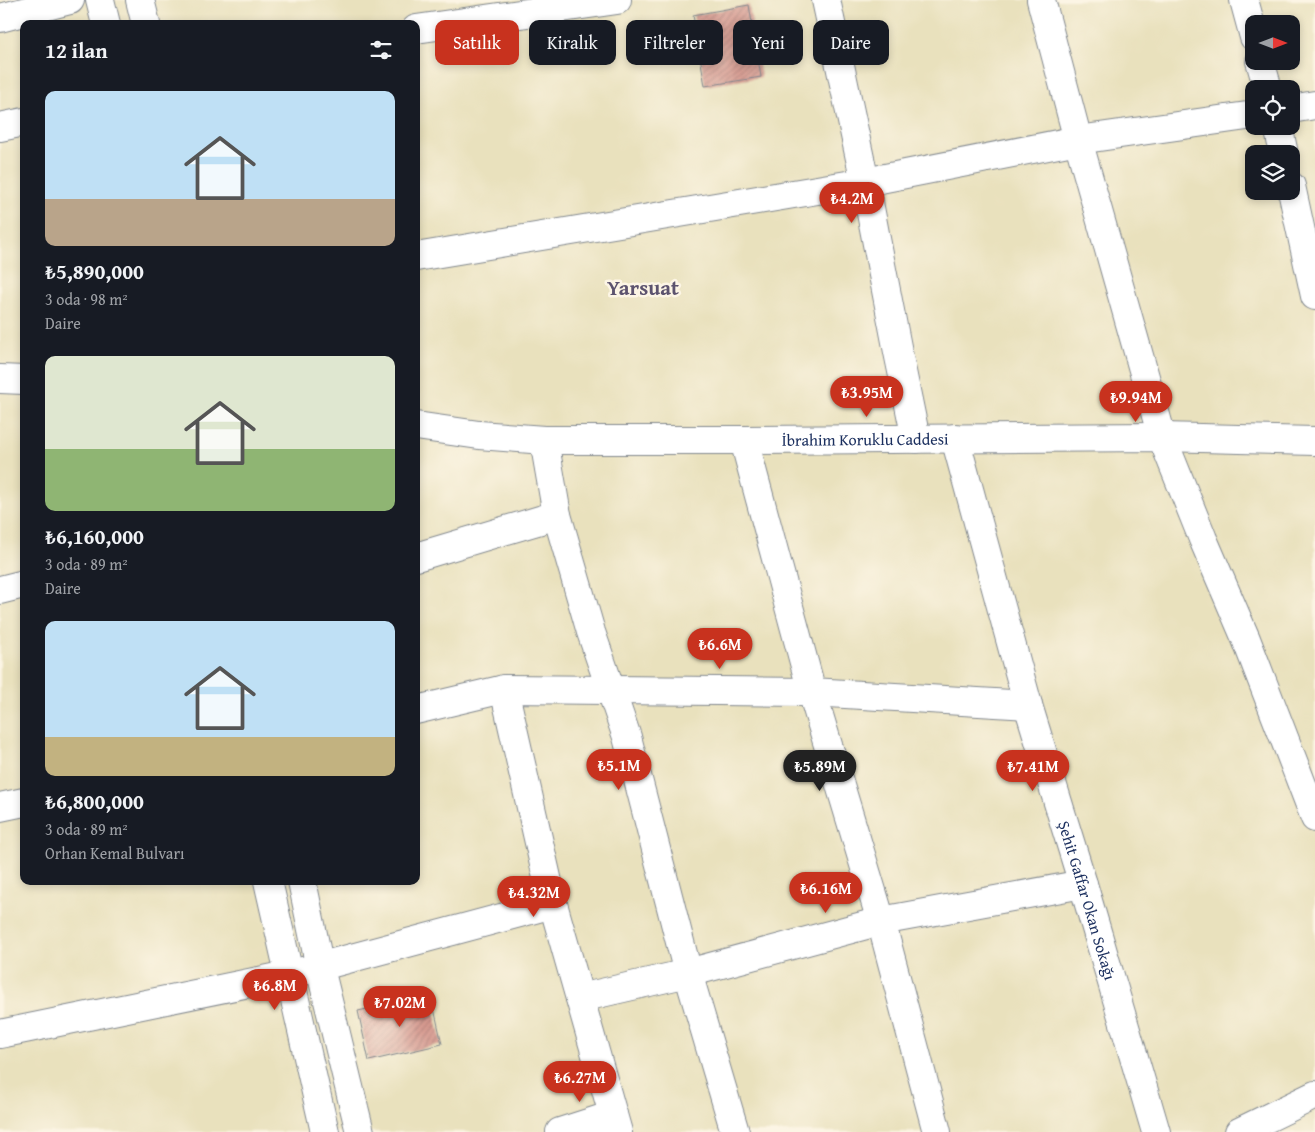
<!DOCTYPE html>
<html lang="tr">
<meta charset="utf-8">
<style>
:root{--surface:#171b24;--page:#242831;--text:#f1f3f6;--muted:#9ea1a6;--accent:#c8321e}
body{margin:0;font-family:"Gentium Book Plus",serif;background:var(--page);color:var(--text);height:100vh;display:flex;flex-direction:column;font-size:19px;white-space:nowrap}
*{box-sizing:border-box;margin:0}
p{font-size:16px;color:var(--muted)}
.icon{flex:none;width:28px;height:28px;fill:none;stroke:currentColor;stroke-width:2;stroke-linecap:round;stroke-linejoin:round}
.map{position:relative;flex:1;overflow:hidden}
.sheet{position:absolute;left:20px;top:20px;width:400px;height:865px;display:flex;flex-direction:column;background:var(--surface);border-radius:10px;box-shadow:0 2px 8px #0003}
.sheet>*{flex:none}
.banner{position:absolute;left:435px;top:20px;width:475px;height:45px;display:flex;gap:10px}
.needle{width:32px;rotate:90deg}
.fabs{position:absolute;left:1245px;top:15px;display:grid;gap:10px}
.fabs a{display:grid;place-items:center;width:55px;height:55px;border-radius:10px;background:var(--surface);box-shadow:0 2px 8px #0003;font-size:25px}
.price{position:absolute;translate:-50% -42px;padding:0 11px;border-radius:18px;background:var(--accent);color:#fff;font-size:16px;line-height:32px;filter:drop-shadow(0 1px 2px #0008)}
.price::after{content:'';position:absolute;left:50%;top:30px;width:15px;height:11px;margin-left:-8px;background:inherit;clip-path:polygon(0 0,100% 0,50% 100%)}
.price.active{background:#222;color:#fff}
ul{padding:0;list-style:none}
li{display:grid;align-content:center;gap:10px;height:265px;padding:0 25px}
li span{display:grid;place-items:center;height:155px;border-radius:10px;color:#555}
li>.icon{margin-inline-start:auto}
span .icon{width:90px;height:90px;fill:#fffc;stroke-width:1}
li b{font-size:21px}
h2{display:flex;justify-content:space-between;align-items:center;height:60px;padding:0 25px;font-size:21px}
.tag{padding:0 18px;border-radius:10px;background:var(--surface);box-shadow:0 2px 8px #0003;font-size:18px;line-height:45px}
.tag.active{background:var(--accent);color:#fff}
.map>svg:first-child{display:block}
.building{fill:url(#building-hatch)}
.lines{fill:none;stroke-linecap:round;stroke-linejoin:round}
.minor-casing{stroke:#82888e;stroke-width:30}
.major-casing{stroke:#82888e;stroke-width:30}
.minor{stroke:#fff;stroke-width:28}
.major{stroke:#fff;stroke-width:28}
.labels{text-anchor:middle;stroke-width:5;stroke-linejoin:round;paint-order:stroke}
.street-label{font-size:16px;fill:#1b2f5e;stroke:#fcf5e5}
.district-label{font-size:21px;font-weight:bold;fill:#5c536e;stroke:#fcf5e5}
</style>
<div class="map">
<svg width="1315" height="1132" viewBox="0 0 1315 1132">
<defs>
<pattern id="building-hatch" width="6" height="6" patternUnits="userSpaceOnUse" patternTransform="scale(1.25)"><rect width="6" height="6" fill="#d5968c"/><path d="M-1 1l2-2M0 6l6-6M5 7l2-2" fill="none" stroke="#ac7b76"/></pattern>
</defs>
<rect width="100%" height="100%" fill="#fcf5e5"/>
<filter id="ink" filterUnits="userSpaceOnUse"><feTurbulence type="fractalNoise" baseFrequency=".02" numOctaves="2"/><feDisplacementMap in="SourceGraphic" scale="10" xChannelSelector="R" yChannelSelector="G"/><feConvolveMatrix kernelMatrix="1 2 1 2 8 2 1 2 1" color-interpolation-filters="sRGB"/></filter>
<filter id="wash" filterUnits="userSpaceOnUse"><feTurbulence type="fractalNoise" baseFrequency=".0096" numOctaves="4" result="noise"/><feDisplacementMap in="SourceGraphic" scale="20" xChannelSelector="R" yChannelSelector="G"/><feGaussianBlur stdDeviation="1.12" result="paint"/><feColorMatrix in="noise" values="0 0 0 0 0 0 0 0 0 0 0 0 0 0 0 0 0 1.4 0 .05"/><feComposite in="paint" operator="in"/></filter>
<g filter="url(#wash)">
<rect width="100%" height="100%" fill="#e9e1bd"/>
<g id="blocks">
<g class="building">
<polygon points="749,5 761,77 705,86 693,15"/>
<polygon points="431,995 442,1044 369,1061 358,1011"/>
</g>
</g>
</g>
<g filter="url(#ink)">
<use href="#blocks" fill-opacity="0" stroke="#82888e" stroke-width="1"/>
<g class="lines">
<g class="minor-casing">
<g id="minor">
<polyline points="826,0 865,182 898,352 916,439"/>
<polyline points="1041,0 1078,140 1162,437 1203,539 1246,639 1315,818"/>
<polyline points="1244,0 1254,37"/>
<polyline points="0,18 70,0"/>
<polyline points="416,29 617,0"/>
<polyline points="1260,61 1268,89"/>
<polyline points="1291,109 1315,105"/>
<polyline points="1278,126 1284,154"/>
<polyline points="0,127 24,122"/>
<polyline points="1291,186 1315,296"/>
<polyline points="416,257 865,182 1078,140 1254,115"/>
<polyline points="0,379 24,380"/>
<path id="s1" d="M 416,426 L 479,435 L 544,440 L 744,440 L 1162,437 L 1315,441"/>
<path id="s2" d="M 955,438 L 1028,705 L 1083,884 L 1156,1132"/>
<polyline points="544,440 557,515 591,632 627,737 688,973 735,1132"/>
<polyline points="744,440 812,692 881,921 937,1132"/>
<polyline points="416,557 557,515"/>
<polyline points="0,590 24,584"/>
<polyline points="504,689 553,904 618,1132"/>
<polyline points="416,710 504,689 812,692 1028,705"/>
<polyline points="0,807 24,802"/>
<polyline points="580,998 688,973 881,921 1083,884"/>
<polyline points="0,1034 288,975 553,904"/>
<polyline points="560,1132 613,1115"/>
<polyline points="1239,1132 1315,1095"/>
</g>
</g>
<g class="major-casing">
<g id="major">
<polyline points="100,0 106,24"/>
<polyline points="140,0 146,24"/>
<polyline points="268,881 325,1132"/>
<polyline points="302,881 320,968 360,1132"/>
</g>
</g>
<use href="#minor" class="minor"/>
<use href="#major" class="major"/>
</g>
</g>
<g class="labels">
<g class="street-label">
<text dy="6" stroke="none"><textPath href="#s1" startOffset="450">İbrahim Koruklu Caddesi</textPath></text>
<text dy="6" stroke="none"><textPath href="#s2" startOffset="481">Şehit Gaffar Okan Sokağı</textPath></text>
</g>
<g class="district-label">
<text x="643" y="295">Yarsuat</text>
</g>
</g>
</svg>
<div class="fabs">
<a><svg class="needle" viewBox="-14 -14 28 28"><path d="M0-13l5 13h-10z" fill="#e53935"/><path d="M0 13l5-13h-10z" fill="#9ea1a6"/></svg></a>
<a><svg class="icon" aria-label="locate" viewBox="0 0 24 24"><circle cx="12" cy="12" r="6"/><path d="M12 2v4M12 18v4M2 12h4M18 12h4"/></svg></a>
<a><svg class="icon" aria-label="layers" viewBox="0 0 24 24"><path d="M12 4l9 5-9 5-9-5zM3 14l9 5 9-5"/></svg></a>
</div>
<b class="price" style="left:852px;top:224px">₺4.2M</b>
<b class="price" style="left:867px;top:418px">₺3.95M</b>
<b class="price" style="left:1136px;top:423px">₺9.94M</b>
<b class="price" style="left:720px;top:670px">₺6.6M</b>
<b class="price" style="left:619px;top:791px">₺5.1M</b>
<b class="price active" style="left:820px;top:792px">₺5.89M</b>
<b class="price" style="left:1033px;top:792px">₺7.41M</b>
<b class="price" style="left:826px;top:914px">₺6.16M</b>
<b class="price" style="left:534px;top:918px">₺4.32M</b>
<b class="price" style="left:275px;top:1011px">₺6.8M</b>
<b class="price" style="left:400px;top:1028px">₺7.02M</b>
<b class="price" style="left:580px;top:1103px">₺6.27M</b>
<div class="banner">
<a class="tag active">Satılık</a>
<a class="tag">Kiralık</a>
<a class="tag">Filtreler</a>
<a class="tag">Yeni</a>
<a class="tag">Daire</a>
</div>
<section class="sheet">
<h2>12 ilan<svg class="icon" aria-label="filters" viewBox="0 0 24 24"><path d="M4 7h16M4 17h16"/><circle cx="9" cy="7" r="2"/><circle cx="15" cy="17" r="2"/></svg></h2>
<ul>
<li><span style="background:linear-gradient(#bfe0f5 70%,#b9a48a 0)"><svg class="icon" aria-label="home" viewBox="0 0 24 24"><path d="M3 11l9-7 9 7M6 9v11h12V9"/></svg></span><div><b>₺5,890,000</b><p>3 oda · 98 m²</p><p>Daire</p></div></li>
<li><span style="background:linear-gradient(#dfe7d0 60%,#8fb573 0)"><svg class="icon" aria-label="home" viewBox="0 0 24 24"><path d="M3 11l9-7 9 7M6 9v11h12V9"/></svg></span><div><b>₺6,160,000</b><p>3 oda · 89 m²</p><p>Daire</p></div></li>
<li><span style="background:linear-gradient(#bfe0f5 75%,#c2b280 0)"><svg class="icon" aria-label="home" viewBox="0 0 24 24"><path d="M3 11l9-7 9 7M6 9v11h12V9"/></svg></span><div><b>₺6,800,000</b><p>3 oda · 89 m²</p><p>Orhan Kemal Bulvarı</p></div></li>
</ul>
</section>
</div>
